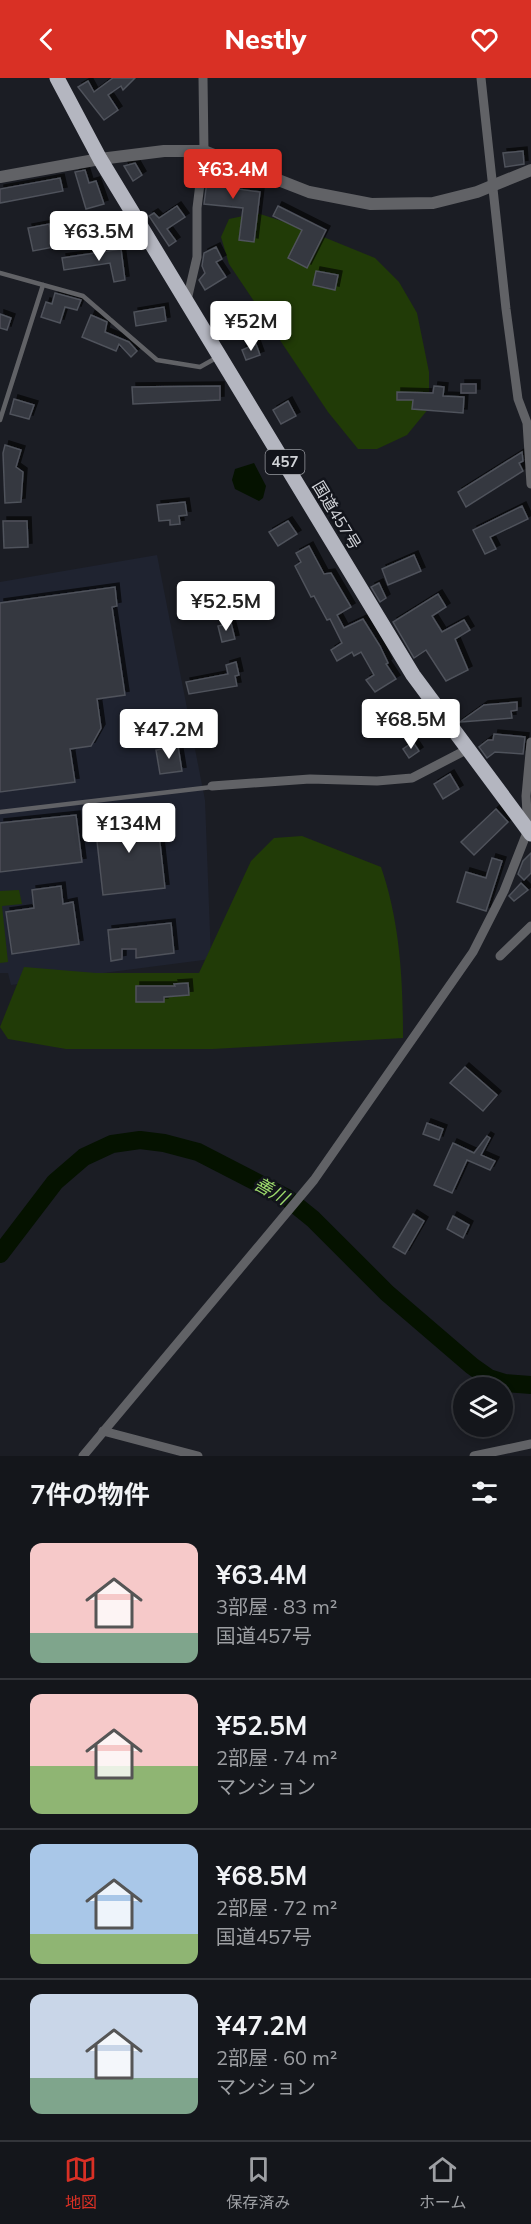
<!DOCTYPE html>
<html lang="ja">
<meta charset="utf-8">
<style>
:root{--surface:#14161b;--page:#212328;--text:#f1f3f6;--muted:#9d9fa3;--line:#33353a;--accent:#d93025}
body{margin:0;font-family:Mulish,"Noto Sans JP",sans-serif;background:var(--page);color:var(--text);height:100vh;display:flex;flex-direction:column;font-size:22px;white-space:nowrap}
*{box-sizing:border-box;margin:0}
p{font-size:20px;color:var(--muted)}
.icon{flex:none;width:33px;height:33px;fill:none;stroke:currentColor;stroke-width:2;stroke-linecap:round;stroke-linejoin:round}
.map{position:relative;height:1378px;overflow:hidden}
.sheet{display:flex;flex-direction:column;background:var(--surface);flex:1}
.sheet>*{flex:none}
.buttons{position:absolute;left:453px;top:1299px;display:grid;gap:12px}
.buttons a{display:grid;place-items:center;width:60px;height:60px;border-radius:50%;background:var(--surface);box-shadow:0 3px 9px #0003,0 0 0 2px var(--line);font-size:30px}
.price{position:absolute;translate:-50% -51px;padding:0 14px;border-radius:6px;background:#fff;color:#222;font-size:20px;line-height:39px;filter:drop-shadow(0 2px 3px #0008)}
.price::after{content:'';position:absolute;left:50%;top:36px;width:18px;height:14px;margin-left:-9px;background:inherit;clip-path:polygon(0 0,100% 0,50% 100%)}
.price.on{background:var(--accent);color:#fff}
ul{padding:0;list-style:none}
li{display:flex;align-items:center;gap:18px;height:150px;padding:0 30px}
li+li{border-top:2px solid var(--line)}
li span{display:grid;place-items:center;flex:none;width:168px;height:120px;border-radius:12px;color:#555}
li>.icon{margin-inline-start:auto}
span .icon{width:72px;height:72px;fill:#fffc;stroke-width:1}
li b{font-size:26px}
h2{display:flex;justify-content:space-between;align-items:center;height:72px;padding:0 30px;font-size:26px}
header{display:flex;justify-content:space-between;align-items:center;height:78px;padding:0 30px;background:var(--accent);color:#fff;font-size:27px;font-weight:800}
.menu{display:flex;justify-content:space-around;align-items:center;height:84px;border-top:2px solid var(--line);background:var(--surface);font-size:16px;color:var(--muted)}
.menu a{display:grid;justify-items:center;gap:3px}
.menu .on{color:var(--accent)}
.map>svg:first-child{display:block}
.built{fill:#1f2330}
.green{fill:#213b07}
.water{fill:#051200}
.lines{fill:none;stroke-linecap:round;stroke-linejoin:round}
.river{stroke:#051200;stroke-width:18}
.building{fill:#34373f;stroke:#4f525b;stroke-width:1.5;filter:url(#shadow)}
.service{stroke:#616266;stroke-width:4.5}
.minor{stroke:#616266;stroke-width:9}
.tertiary{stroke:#616266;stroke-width:12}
.trunk{stroke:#b4b6c0;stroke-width:15}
.labels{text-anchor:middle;stroke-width:5;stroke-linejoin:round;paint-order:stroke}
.shield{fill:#12141b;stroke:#97999f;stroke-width:1.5}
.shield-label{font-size:15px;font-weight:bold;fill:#d0d2d7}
.street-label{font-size:16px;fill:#d0d2d7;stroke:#12141b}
.water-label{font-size:18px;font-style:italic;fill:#9cd96b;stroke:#12141b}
</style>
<header><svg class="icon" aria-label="back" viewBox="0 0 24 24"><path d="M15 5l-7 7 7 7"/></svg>Nestly<svg class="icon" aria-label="heart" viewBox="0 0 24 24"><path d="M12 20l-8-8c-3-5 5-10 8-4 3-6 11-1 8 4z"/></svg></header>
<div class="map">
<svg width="531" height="1378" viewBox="0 0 531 1378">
<defs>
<filter id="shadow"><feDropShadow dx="4" dy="-4" stdDeviation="0" flood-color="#0009"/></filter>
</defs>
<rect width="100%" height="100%" fill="#1b1d24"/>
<polygon class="built" points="157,477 205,722 211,881 11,907 8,895 0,895 0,504"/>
<g class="green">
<polygon points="257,135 294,147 375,180 399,204 417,235 429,294 429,330 407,357 377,371 358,371 328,334 229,186 221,159 229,141"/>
<path d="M 302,758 L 381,789 C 400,844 403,902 403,960 L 213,971 L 66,971 L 8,961 L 0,949 L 24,889 L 96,895 L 199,895 L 251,783 L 274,760 Z"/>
<polygon points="19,812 22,826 2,828 8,884 0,885 0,813"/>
</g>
<polygon class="water" points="254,385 266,408 263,420 259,423 235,411 232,402 235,391"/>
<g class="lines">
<polyline class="river" points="0,1176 55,1104 84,1079 112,1066 140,1062 164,1065 198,1074 287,1120 313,1141 387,1215 472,1288 489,1300 505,1305 531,1307"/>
</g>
<g class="building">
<polygon points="113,0 135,0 123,12 121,8 108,17 118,32 104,42 78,9 88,3 94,14"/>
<polygon points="523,73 524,86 505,89 503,75"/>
<polygon points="135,85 142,97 133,103 124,88"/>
<polygon points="209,88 235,96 230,110 260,114 254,164 239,162 243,130 204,126"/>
<polygon points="85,92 89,105 96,103 104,126 86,131 75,94"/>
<polygon points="60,100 63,113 0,125 0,111"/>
<polygon points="177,128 185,139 167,151 176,163 169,168 149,138 154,135 159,140"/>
<polygon points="278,128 326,152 307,190 288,180 302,152 273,138"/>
<polygon points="49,146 54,169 33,173 28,150"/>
<polygon points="216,169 222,181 216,184 226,199 205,212 199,202 205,195 202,188 204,175"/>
<polygon points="121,171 125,202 114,204 110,185 64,192 62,180"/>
<polygon points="316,193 338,197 335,212 313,207"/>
<polygon points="55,215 81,222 77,232 65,229 60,245 41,239 46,224 52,226"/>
<polygon points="164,229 166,243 136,248 134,234"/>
<polygon points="0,236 11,240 7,252 0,250"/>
<polygon points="91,237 107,244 105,254 129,264 137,273 131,279 119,266 116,273 82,259"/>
<polygon points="256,266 260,277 246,282 242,272"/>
<rect x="461" y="306" width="15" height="9"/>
<polygon points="220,308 220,322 133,326 132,309"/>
<polygon points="434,308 444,309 443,318 464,319 463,335 412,331 413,322 397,322 397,314 433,315"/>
<polygon points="14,321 34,327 29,341 10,336"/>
<polygon points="288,323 296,338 281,346 273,332"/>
<polygon points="5,367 21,372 16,389 23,394 21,424 5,425 3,375"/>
<polygon points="522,374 523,383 519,385 523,393 466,429 458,414"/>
<polygon points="185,424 187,437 179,438 180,446 170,447 170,442 159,443 157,427"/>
<polygon points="522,428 528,441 490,459 496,471 485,476 473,452"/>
<polygon points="3,443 27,443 28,469 4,470"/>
<polygon points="288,443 297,456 278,468 269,454"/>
<polygon points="309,468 324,496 331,495 351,529 337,537 344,550 363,541 380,568 388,585 386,586 396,601 375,614 366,602 374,597 361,574 354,578 352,574 337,583 331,572 342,565 330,541 327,542 314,518 311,519 295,488 301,484 296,475"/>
<polygon points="414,477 421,493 388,507 382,491"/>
<polygon points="379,505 386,520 380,524 371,509"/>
<polygon points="115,509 117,528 112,529 125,617 97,621 101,650 91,668 70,671 75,704 0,714 0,525"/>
<polygon points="438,516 446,529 432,538 442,554 464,542 470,552 455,561 468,592 446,603 426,572 414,580 393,544"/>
<polygon points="231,545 235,561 222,564 218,548"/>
<polygon points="236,584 239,597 235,598 237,608 189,616 186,604 228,596 226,587"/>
<polygon points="517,624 517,632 511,633 512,640 460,644 484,627"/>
<polygon points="415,634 423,646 404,658 396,646"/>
<polygon points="494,656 525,659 523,676 495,674 487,680 479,669 488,662 493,662"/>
<polygon points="413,664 419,673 409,680 403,671"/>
<polygon points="178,668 182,693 160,696 156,672"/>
<polygon points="450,696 459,711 443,721 434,706"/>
<polygon points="496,731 508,744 474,777 461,764"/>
<polygon points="106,734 115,743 157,738 165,810 103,817 94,736"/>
<polygon points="76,737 82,784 0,794 0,745"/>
<polygon points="531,775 531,795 524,802 518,796 523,783"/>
<polygon points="492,780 502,783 486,833 457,824 466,794 486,800"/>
<polygon points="521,805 528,812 514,823 509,818"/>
<polygon points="61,808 63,826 73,824 79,866 12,876 6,834 34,830 32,812"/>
<polygon points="171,845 174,875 136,880 136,871 122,871 122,881 111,883 108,852"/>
<polygon points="188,905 189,917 164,919 164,924 136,924 136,908 175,908 174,906"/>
<polygon points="465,989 497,1017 483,1033 450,1005"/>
<polygon points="427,1045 443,1051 439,1062 423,1056"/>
<polygon points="487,1058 490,1060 481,1077 495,1083 490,1092 467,1082 452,1115 434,1107 453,1065 474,1075"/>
<polygon points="413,1136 424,1143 405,1176 393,1169"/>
<polygon points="453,1138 469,1147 463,1160 447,1151"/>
</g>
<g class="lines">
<g class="service">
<polyline points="0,195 83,218 157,282 200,289 216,280"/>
<polyline points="0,342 43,207"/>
<polyline points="0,734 212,709"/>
</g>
<g class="minor">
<polyline points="481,0 506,231 518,321 527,345 531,406"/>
<polyline points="187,222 197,179 197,130 204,73 203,0"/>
<polyline points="212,708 310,701 377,703 412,700 468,671"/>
<polyline points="500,878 531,848"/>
<polyline points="103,1353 198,1378"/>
<polyline points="83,1378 314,1102 473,874 504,813 528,752 526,718 531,664"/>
<polyline points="474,1378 531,1366"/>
</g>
<polyline class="tertiary" points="0,99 100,81 164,73 204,73 309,114 371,126 433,125 477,114 531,92"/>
<polyline class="trunk" points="57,0 100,81 413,597 531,756"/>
</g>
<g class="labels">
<rect class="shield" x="265.5" y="372" width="39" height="24" rx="4.5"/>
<g class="shield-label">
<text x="285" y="389">457</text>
</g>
<g class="street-label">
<text transform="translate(337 437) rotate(59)" y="6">国道457号</text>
</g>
<g class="water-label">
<text transform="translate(271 1113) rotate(30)" y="6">善川</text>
</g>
</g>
</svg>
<div class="buttons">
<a><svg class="icon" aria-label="layers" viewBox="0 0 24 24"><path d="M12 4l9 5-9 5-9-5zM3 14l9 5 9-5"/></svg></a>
</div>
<b class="price on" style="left:233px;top:122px">¥63.4M</b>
<b class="price" style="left:99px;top:184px">¥63.5M</b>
<b class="price" style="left:251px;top:274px">¥52M</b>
<b class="price" style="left:226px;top:554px">¥52.5M</b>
<b class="price" style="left:411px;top:672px">¥68.5M</b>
<b class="price" style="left:169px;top:682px">¥47.2M</b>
<b class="price" style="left:129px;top:776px">¥134M</b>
</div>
<section class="sheet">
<h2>7件の物件<svg class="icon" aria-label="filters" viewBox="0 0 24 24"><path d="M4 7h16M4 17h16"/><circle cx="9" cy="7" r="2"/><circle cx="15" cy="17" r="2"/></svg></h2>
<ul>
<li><span style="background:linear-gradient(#f6c9c9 75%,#7fa58c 0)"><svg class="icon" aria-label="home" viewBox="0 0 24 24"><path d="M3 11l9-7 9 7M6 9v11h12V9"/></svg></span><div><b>¥63.4M</b><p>3部屋 · 83 m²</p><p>国道457号</p></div></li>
<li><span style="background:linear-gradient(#f6c9c9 60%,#8fb573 0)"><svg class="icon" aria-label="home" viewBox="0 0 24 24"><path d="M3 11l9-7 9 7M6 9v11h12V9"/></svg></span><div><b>¥52.5M</b><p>2部屋 · 74 m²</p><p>マンション</p></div></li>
<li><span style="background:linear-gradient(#a9c7e8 75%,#8fb573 0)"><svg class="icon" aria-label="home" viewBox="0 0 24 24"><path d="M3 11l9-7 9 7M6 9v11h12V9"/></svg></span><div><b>¥68.5M</b><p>2部屋 · 72 m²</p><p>国道457号</p></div></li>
<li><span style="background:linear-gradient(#c9d6e8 70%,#7fa58c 0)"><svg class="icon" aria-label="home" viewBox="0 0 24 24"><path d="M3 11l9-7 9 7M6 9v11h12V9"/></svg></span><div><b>¥47.2M</b><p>2部屋 · 60 m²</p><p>マンション</p></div></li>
</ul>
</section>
<nav class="menu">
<a class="on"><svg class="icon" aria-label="map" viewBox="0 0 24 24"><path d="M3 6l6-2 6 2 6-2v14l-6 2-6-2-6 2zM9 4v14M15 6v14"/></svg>地図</a>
<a><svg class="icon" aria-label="saved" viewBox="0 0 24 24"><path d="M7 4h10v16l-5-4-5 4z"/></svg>保存済み</a>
<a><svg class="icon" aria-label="home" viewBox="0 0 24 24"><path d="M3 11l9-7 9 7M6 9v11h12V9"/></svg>ホーム</a>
</nav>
